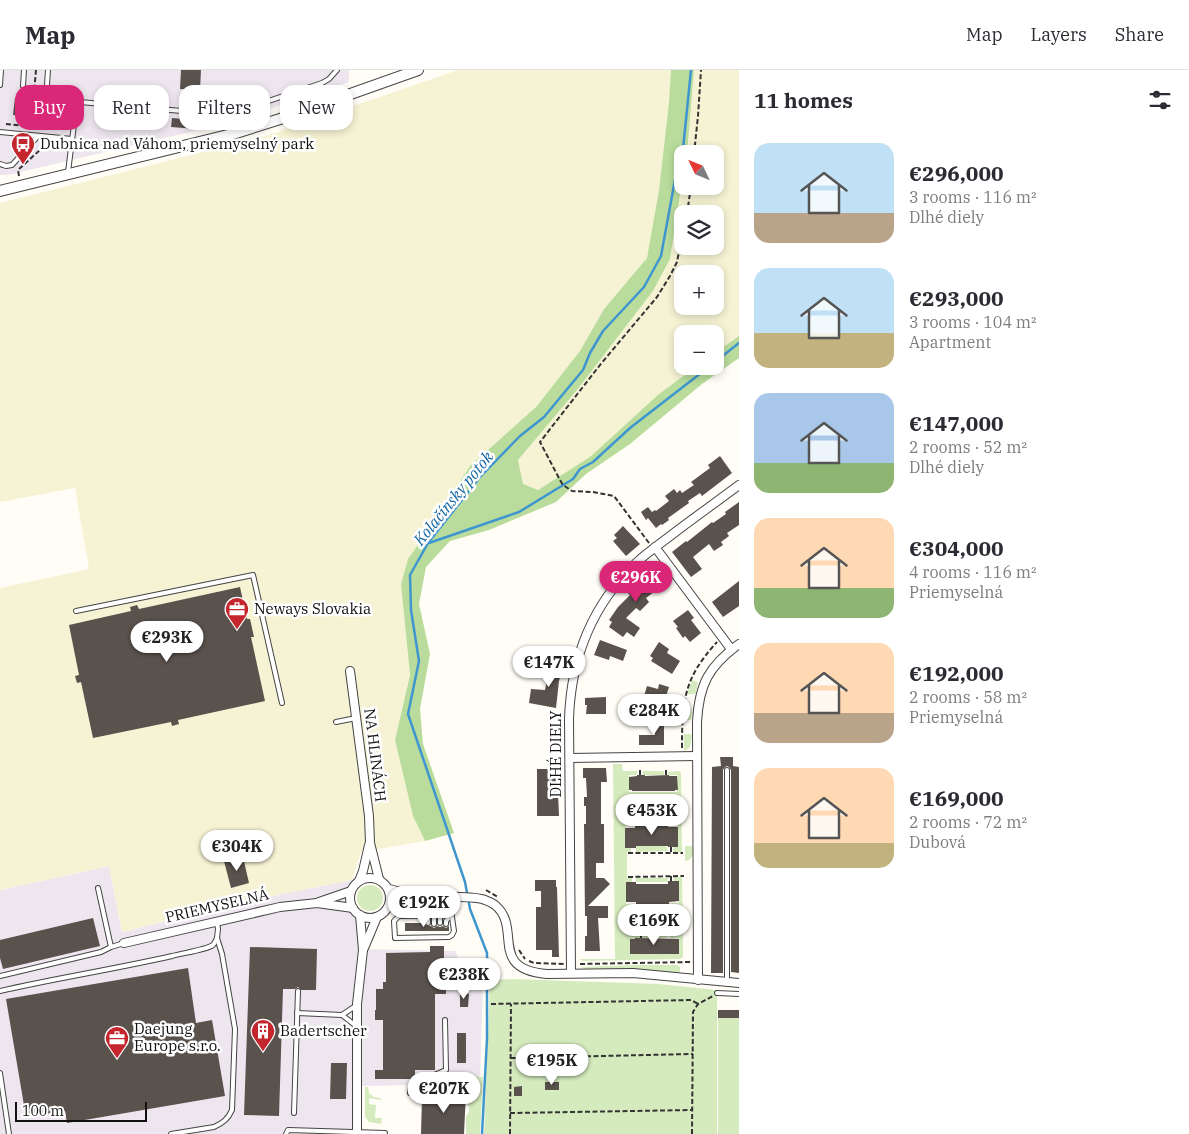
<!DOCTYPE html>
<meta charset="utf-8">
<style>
:root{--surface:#fff;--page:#f2f2f3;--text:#2b2b33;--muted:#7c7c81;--line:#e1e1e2;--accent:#db2777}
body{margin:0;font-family:"IBM Plex Serif",serif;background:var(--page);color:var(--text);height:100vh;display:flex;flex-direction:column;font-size:19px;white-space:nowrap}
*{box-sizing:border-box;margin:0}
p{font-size:16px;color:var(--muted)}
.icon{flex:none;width:28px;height:28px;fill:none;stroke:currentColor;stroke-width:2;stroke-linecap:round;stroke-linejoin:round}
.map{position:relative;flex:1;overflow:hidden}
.panel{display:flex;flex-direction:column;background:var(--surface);width:450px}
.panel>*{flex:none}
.banner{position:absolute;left:15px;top:15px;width:475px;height:45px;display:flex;gap:10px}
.needle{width:32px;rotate:313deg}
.tools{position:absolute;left:674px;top:75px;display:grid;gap:10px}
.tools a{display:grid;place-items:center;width:50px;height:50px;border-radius:10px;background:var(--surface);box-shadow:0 2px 8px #0003;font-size:25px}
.scale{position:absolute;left:15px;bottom:12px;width:132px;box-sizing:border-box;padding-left:5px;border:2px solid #111;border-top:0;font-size:14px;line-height:18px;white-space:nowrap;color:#111;-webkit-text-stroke:4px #fff;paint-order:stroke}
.price{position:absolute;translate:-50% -42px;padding:0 11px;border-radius:18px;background:#fff;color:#222;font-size:16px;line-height:32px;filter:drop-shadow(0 1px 2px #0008)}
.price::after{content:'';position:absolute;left:50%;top:30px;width:15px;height:11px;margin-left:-8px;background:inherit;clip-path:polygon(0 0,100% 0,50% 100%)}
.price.current{background:var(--accent);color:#fff}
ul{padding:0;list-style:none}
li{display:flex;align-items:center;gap:15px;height:125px;padding:0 15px}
li span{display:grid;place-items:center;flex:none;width:140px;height:100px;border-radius:15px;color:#555}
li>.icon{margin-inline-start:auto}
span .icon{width:60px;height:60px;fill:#fffc;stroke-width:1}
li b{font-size:21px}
h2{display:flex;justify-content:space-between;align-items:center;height:60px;padding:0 15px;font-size:21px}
.tag{padding:0 18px;border-radius:15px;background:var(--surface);box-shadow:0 2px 8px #0003;font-size:18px;line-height:45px}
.tag.current{background:var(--accent);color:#fff}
header{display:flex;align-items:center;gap:30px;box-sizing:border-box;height:70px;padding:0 25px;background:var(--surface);border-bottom:1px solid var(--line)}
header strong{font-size:24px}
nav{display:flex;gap:28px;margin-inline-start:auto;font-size:18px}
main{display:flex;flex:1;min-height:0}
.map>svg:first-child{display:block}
.industrial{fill:#eee6ef}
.farmland{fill:#f6f3d4;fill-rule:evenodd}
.green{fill:#d5ebbd}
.forest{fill:#b9dc9c}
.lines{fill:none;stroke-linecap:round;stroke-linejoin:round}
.stream{stroke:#3f96cf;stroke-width:2.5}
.building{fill:#5a524d}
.service-casing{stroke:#444;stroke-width:6}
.minor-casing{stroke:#444;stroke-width:10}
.tertiary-casing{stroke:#444;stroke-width:12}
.path{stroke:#333;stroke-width:2;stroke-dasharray:5 2.5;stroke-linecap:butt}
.service{stroke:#fff;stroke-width:4}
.minor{stroke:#fff;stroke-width:8}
.tertiary{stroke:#fff;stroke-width:10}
.labels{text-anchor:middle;stroke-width:5;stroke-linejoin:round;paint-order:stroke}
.poi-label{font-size:15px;fill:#111;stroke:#fff;text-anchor:start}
.street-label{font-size:15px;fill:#111;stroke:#fff}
.water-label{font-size:16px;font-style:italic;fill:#1768a6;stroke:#fff}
</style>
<header>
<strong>Map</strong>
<nav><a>Map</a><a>Layers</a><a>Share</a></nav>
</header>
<main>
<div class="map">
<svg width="739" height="1064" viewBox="0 0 739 1064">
<rect width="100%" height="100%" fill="#fffdf5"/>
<g class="industrial">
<polygon points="0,0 349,0 349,12 224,54 8,105 0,105"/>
<polygon points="109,796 122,862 247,831 352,810 362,879 456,881 462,911 483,911 480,1014 362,1016 358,1064 0,1064 0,820"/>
</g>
<g class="farmland">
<polygon points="458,0 671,0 669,32 659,120 647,188 604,239 580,281 536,337 470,396 440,443 408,489 401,514 410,605 395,670 413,746 425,771 361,782 352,810 247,831 122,862 109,796 0,820 0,518 89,499 75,418 0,432 0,133 263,67"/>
<path d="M 694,0 L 739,0 L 739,266 L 715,283 L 715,264 L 682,264 L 682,296 L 697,296 L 659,324 L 590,387 L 538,420 L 523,414 L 518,390 L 577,320 L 653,221 L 670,189 L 682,112 L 682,116 L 715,116 L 715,84 L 687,84 ZM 682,144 L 715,144 L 715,176 L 682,176 ZM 682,204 L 715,204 L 715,236 L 682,236 Z"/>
</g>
<g class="green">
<polygon points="692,610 698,612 696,623 694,624 687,624"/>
<polygon points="684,636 692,639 691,650 684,650"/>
<polygon points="684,664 691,664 692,666 690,677 684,682"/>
<polygon points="613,694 622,694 623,701 637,701 637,705 629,705 629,722 677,722 677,705 668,705 668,702 679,701 681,703 682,782 673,782 673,777 678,777 678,755 625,756 625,778 631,778 631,782 627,782 627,808 632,808 632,812 626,812 626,834 679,833 679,812 674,812 674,807 682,807 683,861 640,861 640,868 630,869 630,884 679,884 679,868 670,868 670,863 683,863 683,887 680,889 582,891 580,889 615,889"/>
<polygon points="643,701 664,701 664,705 642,705"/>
<polygon points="636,776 666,776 667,779 668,779 668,781 636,782"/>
<path d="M 685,776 L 692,776 L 693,777 C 693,784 693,790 685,791 Z"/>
<rect x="636" y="808" width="32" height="4"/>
<circle cx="370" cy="828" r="13"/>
<polygon points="667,863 667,868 642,868 643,864"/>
<polygon points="635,895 677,895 680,897 680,903 637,899 584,899 582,897"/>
<polygon points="513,909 659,914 717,920 717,1064 484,1064 490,910"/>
<rect x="718" y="948" width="21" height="116"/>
<polygon points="472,1006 483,1007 480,1064 466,1064 466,1046 469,1042 469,1036 467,1034 468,1021 460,1020 459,1014 449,1013 449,1019 430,1019 429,1016 424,1016 424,1018 419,1018 418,1017 441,1007 442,1011 471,1012"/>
<polygon points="365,1017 368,1017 369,1023 374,1027 380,1028 382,1030 369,1028 369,1034 376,1035 375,1048 382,1048 381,1054 369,1052 365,1047"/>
</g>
<polygon class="forest" points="671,0 694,0 687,84 682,84 682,112 670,189 653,221 577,320 518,390 523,414 538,420 590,387 659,324 697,296 715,296 715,283 739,266 739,288 702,314 630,374 586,404 556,432 489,460 450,471 426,497 419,534 430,584 420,639 423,674 454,763 425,771 413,746 395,670 410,605 401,514 408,489 440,443 470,396 536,337 580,281 604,239 647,188 659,120 669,32"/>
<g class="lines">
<g class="stream">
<polyline points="715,292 739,273"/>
<polyline points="429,473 519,442 573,409 580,399 593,392 630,358 710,296"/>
<polyline points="482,1064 487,969 487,883 470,839 465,812 408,644 419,591 411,540 410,505 428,473 480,407 520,366 544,347 583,300 590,283 603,261 644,217 661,186 679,88 683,79 691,0"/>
</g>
</g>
<g class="building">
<polygon points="181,0 201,0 200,20 180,19"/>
<polygon points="15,28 29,29 27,46 13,45"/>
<polygon points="50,48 60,48 59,56 50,55"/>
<polygon points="172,48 196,50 196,59 171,57"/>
<polygon points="720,386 732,403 702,426 700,423 688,431 689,433 668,448 669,450 662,455 661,454 656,458 648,448 646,450 641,442 648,437 652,442 655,440 656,441 669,431 665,426 674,419 677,423 680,420 682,423 694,415 691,412 710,398 708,395"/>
<polygon points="739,432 739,455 727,463 729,466 721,472 723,475 714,481 709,474 693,487 702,499 691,507 672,482 686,471 687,472 712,452 713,453 726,444 725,442"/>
<polygon points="623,456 640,474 626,486 613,471 617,468 614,465"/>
<polygon points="655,497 667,512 646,528 649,532 640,541 636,538 626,548 640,558 634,567 627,562 623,567 609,557 612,552 609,550 618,537 630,525 628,523 642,507"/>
<polygon points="739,511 739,536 723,547 712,532"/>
<polygon points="240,517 247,549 250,549 254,567 251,567 265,631 178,650 179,654 172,656 171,652 93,668 81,612 77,613 75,606 79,605 69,555 131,541 130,537 137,535 139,539"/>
<polygon points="688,540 694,548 691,550 701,563 690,572 685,566 683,568 676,558 678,557 673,551"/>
<polygon points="600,570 627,580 623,591 610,586 609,590 594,585"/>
<polygon points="659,572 669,579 667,583 680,591 672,604 651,591 653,588 650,586"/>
<polygon points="551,590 564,593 559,611 556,638 529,633 531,619 545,620"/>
<polygon points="659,614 669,617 662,639 653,636 655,629 644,626 647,616 658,619"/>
<polygon points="606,627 606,644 586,644 587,635 585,635 585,628"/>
<polygon points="655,651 664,651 664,675 639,675 639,665 655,665"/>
<polygon points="720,687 733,687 733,696 739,697 739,903 731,902 731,700 729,697 727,696 724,698 723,700 723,903 711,903 712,697 721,696"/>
<polygon points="583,698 606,698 607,712 601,712 601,754 604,754 604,793 596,793 596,808 604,808 610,814 588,836 608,836 608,848 598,848 600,881 585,881 585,866 587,866 587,846 585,846 584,754 586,754 586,736 584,736 584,727 587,727 586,708 583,708"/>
<polygon points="537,699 557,699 559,746 537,746"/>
<polygon points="637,705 645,705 645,706 669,705 669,706 677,706 678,720 675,720 675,721 632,721 632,720 629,720 629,707 637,706"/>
<polygon points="668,755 668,757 678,757 678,777 668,777 668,776 636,776 636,778 625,778 625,758 635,758 635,756"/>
<polygon points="243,787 249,813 231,818 224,791"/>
<polygon points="535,810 556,810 556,817 557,817 559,887 552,887 552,880 536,880 536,837 541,837 541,821 535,821"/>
<polygon points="668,811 679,811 679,831 669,832 669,834 636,834 636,832 626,832 626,812 636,812 636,814 668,814"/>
<polygon points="93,848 100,876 3,899 0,888 0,870"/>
<polygon points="405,853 424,853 427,856 431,856 434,858 437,856 440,857 443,856 446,858 449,856 449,861 405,861"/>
<polygon points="635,868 679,869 679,884 630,884 630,869 635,869"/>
<polygon points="430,876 444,876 444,891 448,891 448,899 439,899 439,915 446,915 446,924 435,924 435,1000 415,1000 415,1009 375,1009 375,1000 383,1000 383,950 375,950 375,940 376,940 376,919 383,919 383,912 386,912 386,883 430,882"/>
<polygon points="250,877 317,879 316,920 301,920 298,917 295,919 283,919 279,1046 244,1045"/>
<polygon points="188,898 196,953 212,950 225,1026 67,1053 65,1041 26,1047 6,929"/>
<polygon points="460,924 469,924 468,937 460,937"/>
<rect x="718" y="940" width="21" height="8"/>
<rect x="457" y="963" width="9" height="30"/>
<polygon points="331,993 347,993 346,1029 330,1029"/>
<rect x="545" y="1012" width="14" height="8"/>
<polygon points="522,1016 522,1026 514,1026 514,1017"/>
<polygon points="450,1021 466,1022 464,1064 421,1064 422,1027 450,1028"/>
</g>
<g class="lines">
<g class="service-casing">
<g id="service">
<polyline points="48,0 46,29 227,45 322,13 329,9 337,0"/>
<polyline points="0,15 1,0"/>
<polyline points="23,16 24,0"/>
<polyline points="0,62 72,69"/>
<polyline points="0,94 6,96 12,95 38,66"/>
<polyline points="68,102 77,31"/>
<polyline points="76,541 253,505 282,633"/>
<polyline points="336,652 356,648"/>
<polyline points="98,818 111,877"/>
<polyline points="449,827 454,861 452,865 449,867 395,868 394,851 399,846 451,845"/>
<polyline points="434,846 434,854"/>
<polyline points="440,846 440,853"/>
<polyline points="428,853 428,846"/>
<polyline points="446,854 446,851 451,845"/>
<polyline points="0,906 101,882 111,877 124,873"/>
<polyline points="727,912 727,700"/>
<path d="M 0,921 C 57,908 115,899 172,886 C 182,883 206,880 213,875 C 215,873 216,870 217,868"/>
<polyline points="717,923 739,924"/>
<polyline points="297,943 342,945 356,956"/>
<polyline points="342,945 357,935"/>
<polyline points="0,1003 9,1064"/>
<polyline points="410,1023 411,1015 446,1000 445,950"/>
<polyline points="294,1043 298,921"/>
<path d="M 171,1064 L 214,1057 C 223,1053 228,1049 232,1040 L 235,959 L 222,884 L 217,868 L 218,859 L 217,852"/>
<polyline points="286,1064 288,1060 385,1063"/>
</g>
</g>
<g class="minor-casing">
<g id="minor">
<polyline points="655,477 731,579"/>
<polyline points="350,601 369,746 370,773 379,809"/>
<polyline points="570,688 697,686"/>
<circle cx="370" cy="828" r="20"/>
<polyline points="359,811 363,801 369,775"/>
<polyline points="389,819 422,827"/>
<polyline points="319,832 351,821"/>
<path d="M 389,836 C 400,833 412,830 423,828 C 434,826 475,826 485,830 C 488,831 492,833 495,835 C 523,858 487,899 547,904 L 633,903 L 739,913"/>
<polyline points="124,873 280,837 317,833 353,838"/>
<polyline points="364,878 377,847"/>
<path d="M 571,903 L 569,649 C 571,588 591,536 636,493 C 649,481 664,471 678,460 C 698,445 719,430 739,415"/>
<path d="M 698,910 L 697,652 C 699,614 709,596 739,574"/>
<polyline points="357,1064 357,934 363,880 360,845"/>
</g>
</g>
<g class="tertiary-casing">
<polyline id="tertiary" points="0,121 236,63 280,49 418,0"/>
</g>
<g class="path">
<polyline points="40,31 40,44 70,48"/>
<polyline points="40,44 40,49 42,52 42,58"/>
<polyline points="44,50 47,50 47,45"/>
<polyline points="6,54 55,59"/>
<polyline points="20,55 23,20"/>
<polyline points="31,57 36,0"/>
<polyline points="694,84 698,46 701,0"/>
<polyline points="19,106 18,100 41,79 43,77 53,77"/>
<polyline points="687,144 691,116"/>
<polyline points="649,473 614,426 593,422 572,421 563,415 560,410 540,372 600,295 657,227 670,206 677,192 682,166"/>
<path d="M 682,678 C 682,630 684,608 717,572"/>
<polyline points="640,700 640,705"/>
<polyline points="666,700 666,705"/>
<polyline points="671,777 671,783"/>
<polyline points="628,783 683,783"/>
<polyline points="671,806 671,812"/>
<polyline points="628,807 684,806"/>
<polyline points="486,820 498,827"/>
<polyline points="641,868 641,863 684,862"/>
<polyline points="519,880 525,889"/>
<polyline points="529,891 534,893 564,894"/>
<polyline points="580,894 690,892"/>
<polyline points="491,934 691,930 698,934"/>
<polyline points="511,988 693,984"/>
<polyline points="510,1043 692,1040"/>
<polyline points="510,1064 511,934"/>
<polyline points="692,1064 693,942 698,934 713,926"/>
</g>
<use href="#service" class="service"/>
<use href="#minor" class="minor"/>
<use href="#tertiary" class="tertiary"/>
</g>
<defs>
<g id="bus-pin" transform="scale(1.25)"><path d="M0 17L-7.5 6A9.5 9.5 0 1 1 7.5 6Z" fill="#c4262e" stroke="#fff"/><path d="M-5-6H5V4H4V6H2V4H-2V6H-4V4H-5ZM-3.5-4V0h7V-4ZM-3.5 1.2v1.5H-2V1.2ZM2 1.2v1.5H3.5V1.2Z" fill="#fff"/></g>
<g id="office-pin" transform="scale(1.25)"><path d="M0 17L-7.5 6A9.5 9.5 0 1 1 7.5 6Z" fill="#c4262e" stroke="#fff"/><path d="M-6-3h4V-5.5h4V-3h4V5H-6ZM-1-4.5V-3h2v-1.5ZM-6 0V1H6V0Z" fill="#fff"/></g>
<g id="building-pin" transform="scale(1.25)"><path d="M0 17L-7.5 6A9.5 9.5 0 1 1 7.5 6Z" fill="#c4262e" stroke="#fff"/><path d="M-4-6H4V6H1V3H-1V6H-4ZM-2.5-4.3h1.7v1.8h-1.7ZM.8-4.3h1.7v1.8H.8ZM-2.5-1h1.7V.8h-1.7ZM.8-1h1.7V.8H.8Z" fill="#fff"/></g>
</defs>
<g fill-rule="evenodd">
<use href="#bus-pin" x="23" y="74"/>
<use href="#office-pin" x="237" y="539"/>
<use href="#building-pin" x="263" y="961"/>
<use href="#office-pin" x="117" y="968"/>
</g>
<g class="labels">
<g class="poi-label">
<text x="40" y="79">Dubnica nad Váhom, priemyselný park</text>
<text x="254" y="544">Neways Slovakia</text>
<text x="134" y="964">Daejung<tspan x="134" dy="17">Europe s.r.o.</tspan></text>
<text x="280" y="966">Badertscher</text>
</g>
<g class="street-label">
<text transform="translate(556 684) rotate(-90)" y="5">DLHÉ DIELY</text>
<text transform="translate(375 685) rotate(83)" y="5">NA HLINÁCH</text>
<text transform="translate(217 836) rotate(-13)" y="5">PRIEMYSELNÁ</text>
</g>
<g class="water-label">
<text transform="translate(453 428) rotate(-51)" y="6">Kolačínsky potok</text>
</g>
</g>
</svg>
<div class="tools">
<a><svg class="needle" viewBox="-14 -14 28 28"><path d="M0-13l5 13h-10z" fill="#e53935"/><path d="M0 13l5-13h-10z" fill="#7c7c81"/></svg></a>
<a><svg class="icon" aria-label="layers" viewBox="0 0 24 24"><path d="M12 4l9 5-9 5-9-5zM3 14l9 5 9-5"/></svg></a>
<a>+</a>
<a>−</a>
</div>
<div class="scale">100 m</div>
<b class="price current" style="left:636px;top:533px">€296K</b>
<b class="price" style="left:167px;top:593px">€293K</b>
<b class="price" style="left:549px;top:618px">€147K</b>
<b class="price" style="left:654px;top:666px">€284K</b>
<b class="price" style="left:652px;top:766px">€453K</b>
<b class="price" style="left:237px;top:802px">€304K</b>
<b class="price" style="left:424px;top:858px">€192K</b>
<b class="price" style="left:654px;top:876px">€169K</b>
<b class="price" style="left:464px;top:930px">€238K</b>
<b class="price" style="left:552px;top:1016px">€195K</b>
<b class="price" style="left:444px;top:1044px">€207K</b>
<div class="banner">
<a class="tag current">Buy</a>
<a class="tag">Rent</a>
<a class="tag">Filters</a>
<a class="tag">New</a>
</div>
</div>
<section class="panel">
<h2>11 homes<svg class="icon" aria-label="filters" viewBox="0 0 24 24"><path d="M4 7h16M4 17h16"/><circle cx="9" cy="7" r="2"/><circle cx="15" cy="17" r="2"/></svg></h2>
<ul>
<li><span style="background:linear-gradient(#bfe0f5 70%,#b9a48a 0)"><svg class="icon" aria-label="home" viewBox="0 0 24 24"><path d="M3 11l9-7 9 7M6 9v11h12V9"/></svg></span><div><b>€296,000</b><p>3 rooms · 116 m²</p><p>Dlhé diely</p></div></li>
<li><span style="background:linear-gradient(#bfe0f5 65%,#c2b280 0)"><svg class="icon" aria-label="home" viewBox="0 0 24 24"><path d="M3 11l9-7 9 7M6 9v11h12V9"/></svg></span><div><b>€293,000</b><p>3 rooms · 104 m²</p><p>Apartment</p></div></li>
<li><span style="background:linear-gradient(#a9c7e8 70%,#8fb573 0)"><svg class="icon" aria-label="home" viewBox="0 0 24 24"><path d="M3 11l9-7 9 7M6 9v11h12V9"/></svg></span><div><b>€147,000</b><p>2 rooms · 52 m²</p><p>Dlhé diely</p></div></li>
<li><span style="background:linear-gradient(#ffd9b3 70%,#8fb573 0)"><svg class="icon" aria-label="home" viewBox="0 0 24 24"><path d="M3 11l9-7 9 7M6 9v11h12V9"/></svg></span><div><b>€304,000</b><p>4 rooms · 116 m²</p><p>Priemyselná</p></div></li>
<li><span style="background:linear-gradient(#ffd9b3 70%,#b9a48a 0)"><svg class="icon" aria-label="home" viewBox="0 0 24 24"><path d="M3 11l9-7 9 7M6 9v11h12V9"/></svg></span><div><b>€192,000</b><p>2 rooms · 58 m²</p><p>Priemyselná</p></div></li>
<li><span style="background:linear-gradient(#ffd9b3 75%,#c2b280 0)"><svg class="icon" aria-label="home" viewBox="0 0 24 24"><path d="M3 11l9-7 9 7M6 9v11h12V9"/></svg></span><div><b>€169,000</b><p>2 rooms · 72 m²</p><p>Dubová</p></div></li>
</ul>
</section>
</main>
